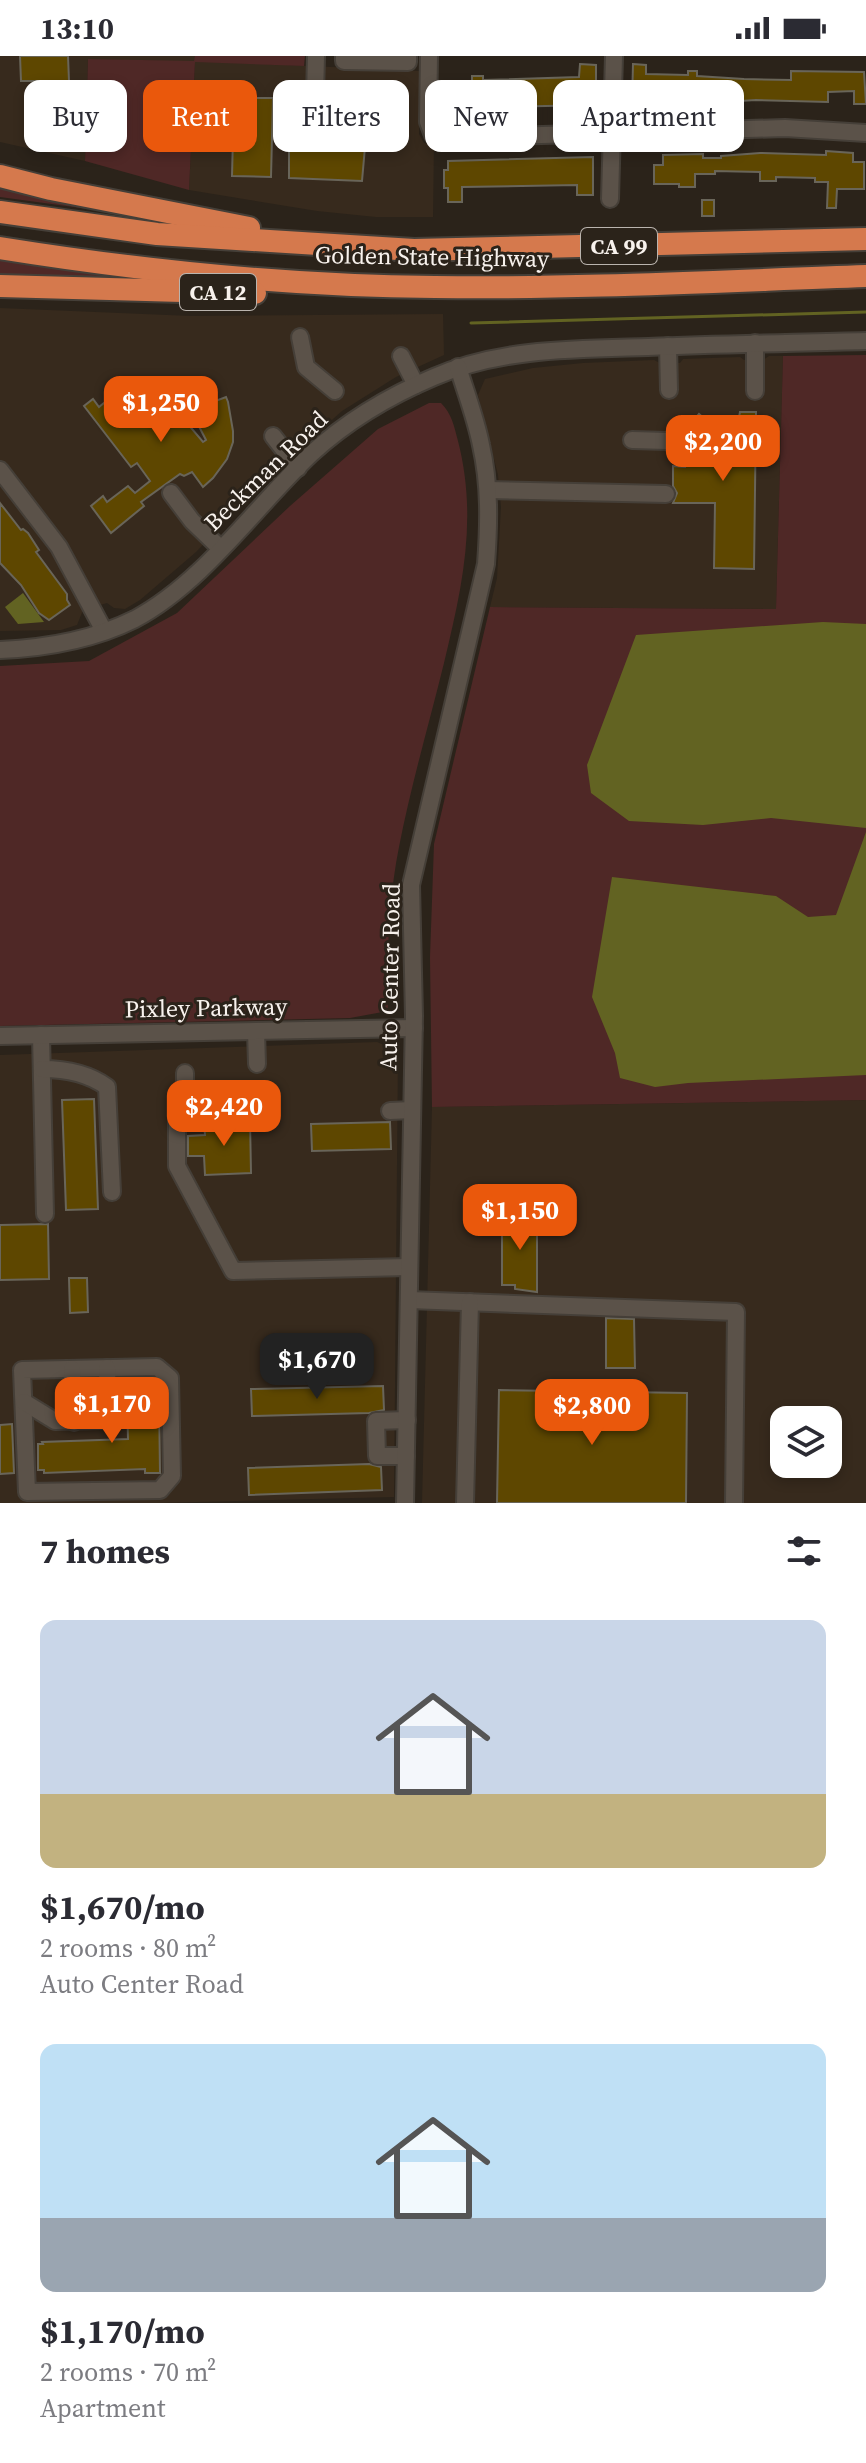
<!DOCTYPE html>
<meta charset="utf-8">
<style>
:root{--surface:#fff;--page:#f2f2f3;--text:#2b2b33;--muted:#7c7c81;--accent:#ea580c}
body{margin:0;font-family:"Source Serif 4",serif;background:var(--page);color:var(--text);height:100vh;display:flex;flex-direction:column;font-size:30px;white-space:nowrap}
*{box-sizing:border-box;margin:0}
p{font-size:26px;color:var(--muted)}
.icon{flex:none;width:44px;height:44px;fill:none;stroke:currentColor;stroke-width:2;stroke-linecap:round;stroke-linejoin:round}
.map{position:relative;height:1447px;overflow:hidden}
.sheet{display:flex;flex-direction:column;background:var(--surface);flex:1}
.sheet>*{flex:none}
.top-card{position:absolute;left:24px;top:24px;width:818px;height:72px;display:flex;gap:16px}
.controls{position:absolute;left:770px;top:1350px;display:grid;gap:16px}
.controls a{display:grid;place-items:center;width:72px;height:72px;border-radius:16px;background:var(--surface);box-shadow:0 4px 12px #0003;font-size:40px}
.price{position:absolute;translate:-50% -68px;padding:0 18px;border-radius:16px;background:var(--accent);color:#fff;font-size:26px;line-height:52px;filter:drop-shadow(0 2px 4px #0008)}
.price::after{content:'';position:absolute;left:50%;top:48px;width:24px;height:18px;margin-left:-12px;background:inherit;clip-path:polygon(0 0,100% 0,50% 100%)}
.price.active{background:#222;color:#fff}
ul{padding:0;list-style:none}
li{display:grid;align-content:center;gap:16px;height:424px;padding:0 40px}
li span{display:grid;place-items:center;height:248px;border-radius:16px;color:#555}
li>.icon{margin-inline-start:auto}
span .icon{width:144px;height:144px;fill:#fffc;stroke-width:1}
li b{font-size:34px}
h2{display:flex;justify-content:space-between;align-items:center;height:96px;padding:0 40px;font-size:34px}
.tag{padding:0 28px;border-radius:16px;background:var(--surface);box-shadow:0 4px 12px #0003;font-size:28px;line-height:72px}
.tag.active{background:var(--accent);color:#fff}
.status{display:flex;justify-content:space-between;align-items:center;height:56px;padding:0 40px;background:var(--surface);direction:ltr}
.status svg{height:22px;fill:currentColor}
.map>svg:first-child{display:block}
.built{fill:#372a1d;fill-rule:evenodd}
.green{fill:#4f2826}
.water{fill:#626322}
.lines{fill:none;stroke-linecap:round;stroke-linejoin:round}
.stream{stroke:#626322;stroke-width:3}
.building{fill:#5e4700;stroke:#696559;stroke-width:2}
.minor-casing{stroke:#453f38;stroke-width:20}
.highway-casing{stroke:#453f38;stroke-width:26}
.minor{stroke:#5b5249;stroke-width:16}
.highway{stroke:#d5794d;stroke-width:22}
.labels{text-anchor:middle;stroke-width:6;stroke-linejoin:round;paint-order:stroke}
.shield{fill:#2b231a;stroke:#bab4ae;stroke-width:2}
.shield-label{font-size:22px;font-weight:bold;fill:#f8f2ed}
.street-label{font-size:24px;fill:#f8f2ed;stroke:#2b231a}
</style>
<div class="status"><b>13:10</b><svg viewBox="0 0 49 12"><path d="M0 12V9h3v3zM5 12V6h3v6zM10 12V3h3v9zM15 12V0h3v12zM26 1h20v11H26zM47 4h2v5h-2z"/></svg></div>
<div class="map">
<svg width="866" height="1447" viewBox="0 0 866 1447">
<rect width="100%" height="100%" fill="#2b231a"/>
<g class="built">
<polygon points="0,0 195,0 195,5 420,15 419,78 424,87 434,88 433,161 376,161 317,155 189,134 195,6 88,3 85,105 0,86"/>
<polygon points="0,252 191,260 443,258 444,299 396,321 342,355 270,419 196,496 140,544 125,553 114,552 107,547 83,554 77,569 61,574 0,575"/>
<polygon points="769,300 783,300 776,553 490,551 497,522 501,451 498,419 478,339 485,323 533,312 583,307 654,304 660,307 680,307 683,303 740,301 744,304 763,304"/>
<polygon points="377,986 398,995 394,1441 160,1447 0,1447 0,999"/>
<path d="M 866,1044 L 866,1447 L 422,1447 L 432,1051 ZM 784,1364 L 828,1364 L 828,1408 L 784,1408 Z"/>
</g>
<g class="green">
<polygon points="195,0 305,0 304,10 195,6 189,134 85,105 88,3 194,5"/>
<polygon points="0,127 105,147 103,155 0,141"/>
<polygon points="0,203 171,224 0,221"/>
<polygon points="866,299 866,1044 432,1051 430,901 434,788 490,551 776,553 783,300"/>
<path d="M 429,347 L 441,347 C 452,358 454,370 458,385 C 478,463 462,532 444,607 C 429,668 411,729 399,791 C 389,840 386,905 388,955 L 350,962 L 0,970 L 0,610 L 89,605 L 177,557 L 290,450 L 378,373 Z"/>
</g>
<g class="water">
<polygon points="23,537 44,566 18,568 5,551"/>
<polygon points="823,566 866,568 866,772 771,762 703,769 629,765 591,737 587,709 636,579"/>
<polygon points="866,776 866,1019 688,1027 655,1031 620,1022 615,997 592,941 612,821 776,840 808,861 836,859"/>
</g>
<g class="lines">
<polyline class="stream" points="471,267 866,256"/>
</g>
<g class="building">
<polygon points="20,0 68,0 69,25 21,25"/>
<polygon points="580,8 596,9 596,49 444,52 444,40 452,40 452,25 472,26 472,20 483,20 483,24 579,21"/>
<polygon points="633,8 646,9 646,18 688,19 688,15 697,15 697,20 744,23 791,24 791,15 864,16 866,48 854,48 854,35 828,36 828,46 756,44 707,47 707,44 699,44 699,42 676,42 676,47 632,47"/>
<polygon points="344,33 358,34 358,60 397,61 396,92 365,91 362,125 289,122 289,89 331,89 335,60 340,61"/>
<polygon points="234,42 273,42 271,121 232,120"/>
<polygon points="826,95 853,97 853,106 864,106 864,133 837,133 836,152 827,152 828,126 815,126 815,122 776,121 776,125 760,125 760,116 715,115 715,118 695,118 695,131 679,131 679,128 654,128 654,109 663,109 663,99 703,98 703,102 721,102 721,100 760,97 826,99"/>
<polygon points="593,101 593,139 577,139 577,129 462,131 462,146 448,146 448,132 444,132 444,114 448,114 448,105"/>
<rect x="702" y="144" width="12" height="16"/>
<polygon points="187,323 195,336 199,333 210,347 226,341 228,346 233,375 233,386 227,403 213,422 203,431 192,416 184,420 180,418 141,446 144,450 111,477 91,450 103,440 107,446 128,430 135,437 150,425 137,407 131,411 84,350 93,343 99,351 121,333 127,340 133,335 143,348 160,335 203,386 206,384 178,330 180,324"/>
<polygon points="740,356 756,356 754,513 714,512 715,447 673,447 677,437 673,430 673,410 685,411 687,384 692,378 687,372 699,358 707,365 713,361 739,361"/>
<polygon points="0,447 21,474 23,473 28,477 39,494 36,496 67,538 67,544 70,549 49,564 39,557 21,529 0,507"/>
<polygon points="94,1043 98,1153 66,1154 62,1044"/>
<polygon points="250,1065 251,1117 205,1119 204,1100 188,1100 188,1080 205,1079 204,1066"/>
<polygon points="390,1066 391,1093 312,1095 311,1068"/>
<polygon points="502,1160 537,1160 537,1236 515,1233 515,1229 502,1229"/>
<polygon points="48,1168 49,1223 0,1224 0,1169"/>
<polygon points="69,1222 87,1222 88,1256 70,1257"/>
<polygon points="606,1262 634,1263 635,1312 606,1312"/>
<polygon points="383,1330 384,1354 369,1357 252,1360 251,1333"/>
<polygon points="499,1334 687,1337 686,1447 497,1447"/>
<polygon points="157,1337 159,1342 160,1417 145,1417 145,1413 44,1417 44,1414 38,1414 38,1388 43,1388 42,1386 128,1383 127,1343 132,1343 131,1338"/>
<polygon points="12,1368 14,1417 0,1418 0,1369"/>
<polygon points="369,1408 381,1411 382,1434 249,1439 248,1412"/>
</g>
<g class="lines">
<g class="minor-casing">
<g id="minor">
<polyline points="344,0 344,5 408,6 408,0"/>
<polyline points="429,0 428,66 433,79 442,82 785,72 866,77"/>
<polyline points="315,40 316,0"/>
<polyline points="610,143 614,0"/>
<polyline points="300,281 306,311 335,335"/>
<polyline points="755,287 755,335"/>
<polyline points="668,290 669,334"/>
<polyline points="401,300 416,329"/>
<polyline points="273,380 298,412"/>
<polyline points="632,384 667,385"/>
<polyline points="0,414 59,491 104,575"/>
<polyline points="488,434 666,438"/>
<polyline points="171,437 192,465 220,492"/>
<path d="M 0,594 C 46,592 93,584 135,563 C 204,526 255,451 311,398 C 347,365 389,340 434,321 C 501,292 576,293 648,291 C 721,288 793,287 866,285"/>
<polyline points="256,975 257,1008"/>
<polyline points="41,979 45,1158"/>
<polyline points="0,980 414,972"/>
<path d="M 42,1013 C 65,1013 88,1017 107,1031 L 112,1136"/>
<polyline points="185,1017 185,1048 177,1060 177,1110 233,1215 409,1211"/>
<polyline points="390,1055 412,1054"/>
<polyline points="409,1244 736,1256 734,1447"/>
<polygon points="157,1311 170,1322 172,1420 160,1434 27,1436 22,1314"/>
<polyline points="72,1313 74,1366"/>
<polyline points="24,1346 55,1365 101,1364 108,1351 107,1312"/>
<polyline points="406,1400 377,1400 376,1365 407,1364"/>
<path d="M 405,1447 L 414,960 L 411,829 L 486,508 C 489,468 490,429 481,389 C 476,363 466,337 458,311"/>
<polyline points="465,1447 470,1246"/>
</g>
</g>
<g class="highway-casing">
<g id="highway">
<polyline points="0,120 51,133 249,172"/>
<polyline points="0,156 157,178 414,194 866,183"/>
<path d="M 0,192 C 144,215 289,230 435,231 C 579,233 723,225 866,220"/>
<polyline points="0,230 255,237"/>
</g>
</g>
<use href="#minor" class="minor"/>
<use href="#highway" class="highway"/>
</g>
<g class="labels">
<g class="shield">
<rect x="581" y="172" width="76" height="36" rx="6"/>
<rect x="180" y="218" width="76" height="36" rx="6"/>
</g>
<g class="shield-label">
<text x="619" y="198">CA 99</text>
<text x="218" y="244">CA 12</text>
</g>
<g class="street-label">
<text transform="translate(432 201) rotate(1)" y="8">Golden State Highway</text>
<text transform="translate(266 415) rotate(-44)" y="8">Beckman Road</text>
<text transform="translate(390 921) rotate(-89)" y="8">Auto Center Road</text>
<text transform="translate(206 952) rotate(-1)" y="8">Pixley Parkway</text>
</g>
</g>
</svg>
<div class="controls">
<a><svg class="icon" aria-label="layers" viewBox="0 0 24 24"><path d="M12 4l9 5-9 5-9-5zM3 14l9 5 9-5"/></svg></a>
</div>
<b class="price" style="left:161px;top:388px">$1,250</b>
<b class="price" style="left:723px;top:427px">$2,200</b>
<b class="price" style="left:224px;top:1092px">$2,420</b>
<b class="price" style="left:520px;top:1196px">$1,150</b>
<b class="price active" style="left:317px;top:1345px">$1,670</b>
<b class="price" style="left:112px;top:1389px">$1,170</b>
<b class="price" style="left:592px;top:1391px">$2,800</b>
<div class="top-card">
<a class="tag">Buy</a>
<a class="tag active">Rent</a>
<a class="tag">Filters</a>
<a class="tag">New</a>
<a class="tag">Apartment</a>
</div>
</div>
<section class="sheet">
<h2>7 homes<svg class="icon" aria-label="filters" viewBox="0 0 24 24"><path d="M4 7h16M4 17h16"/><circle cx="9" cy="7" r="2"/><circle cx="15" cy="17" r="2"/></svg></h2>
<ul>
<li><span style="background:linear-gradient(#c9d6e8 70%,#c2b280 0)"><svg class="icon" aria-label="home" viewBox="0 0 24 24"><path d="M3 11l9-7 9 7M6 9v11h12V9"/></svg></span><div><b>$1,670/mo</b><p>2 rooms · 80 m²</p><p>Auto Center Road</p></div></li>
<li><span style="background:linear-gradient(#bfe0f5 70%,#9aa5b1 0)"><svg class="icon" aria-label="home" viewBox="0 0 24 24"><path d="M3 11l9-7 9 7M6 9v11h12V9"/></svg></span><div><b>$1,170/mo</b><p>2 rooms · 70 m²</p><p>Apartment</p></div></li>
</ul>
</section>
